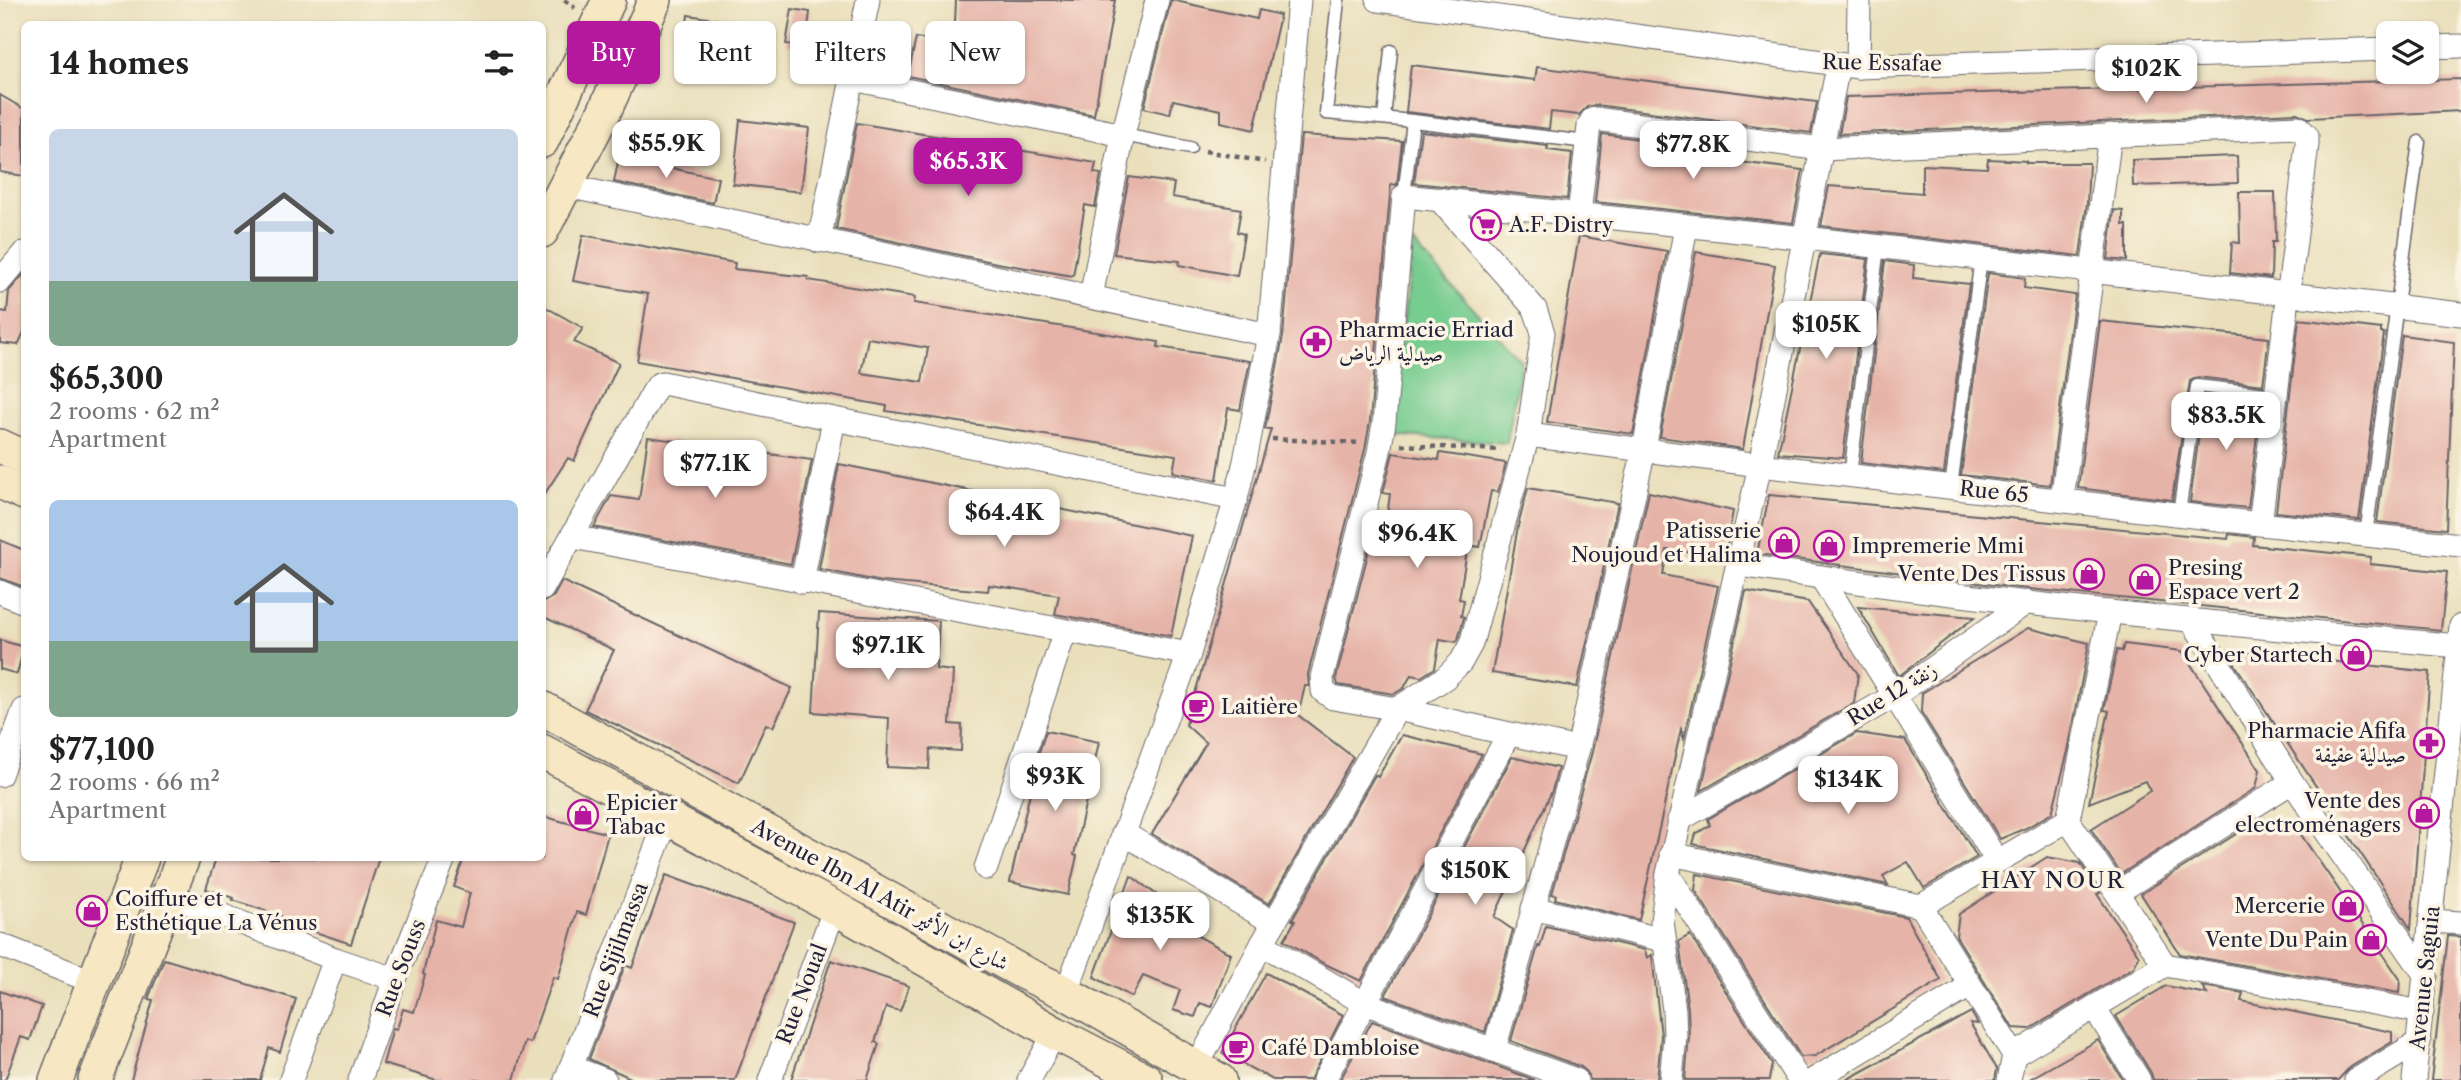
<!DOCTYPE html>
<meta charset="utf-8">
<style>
:root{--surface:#fff;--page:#f2f2f2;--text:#222;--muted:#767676;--accent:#b5179e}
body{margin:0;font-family:"Libre Caslon Text",Amiri,serif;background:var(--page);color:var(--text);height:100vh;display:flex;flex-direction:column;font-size:26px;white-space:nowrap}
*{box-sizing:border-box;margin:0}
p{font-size:23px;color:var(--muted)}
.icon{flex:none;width:38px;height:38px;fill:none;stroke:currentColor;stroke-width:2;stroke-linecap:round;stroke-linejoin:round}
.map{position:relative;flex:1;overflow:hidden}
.drawer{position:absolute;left:21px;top:21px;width:525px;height:840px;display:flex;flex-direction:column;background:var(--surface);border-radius:10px;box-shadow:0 2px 5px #0004}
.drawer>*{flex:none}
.hud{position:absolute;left:567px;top:21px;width:665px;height:63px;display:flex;gap:14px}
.fabs{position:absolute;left:2376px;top:21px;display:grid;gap:14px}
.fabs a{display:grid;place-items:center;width:63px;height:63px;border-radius:10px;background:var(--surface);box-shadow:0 2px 5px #0004;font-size:35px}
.price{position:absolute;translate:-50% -60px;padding:0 16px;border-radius:14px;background:#fff;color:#222;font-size:23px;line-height:46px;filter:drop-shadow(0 2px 4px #0008)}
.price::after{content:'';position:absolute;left:50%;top:42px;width:21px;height:16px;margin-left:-10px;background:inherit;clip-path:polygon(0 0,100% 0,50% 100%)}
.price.active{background:var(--accent);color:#fff}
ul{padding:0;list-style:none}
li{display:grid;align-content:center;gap:14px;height:371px;padding:0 28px}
li span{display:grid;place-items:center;height:217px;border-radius:10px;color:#555}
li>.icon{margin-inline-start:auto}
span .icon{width:126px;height:126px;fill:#fffc;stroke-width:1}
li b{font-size:30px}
h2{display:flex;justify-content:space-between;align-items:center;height:84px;padding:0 28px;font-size:30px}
.tag{padding:0 24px;border-radius:10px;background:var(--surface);box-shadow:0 2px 5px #0004;font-size:24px;line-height:63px}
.tag.active{background:var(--accent);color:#fff}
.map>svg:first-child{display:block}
.green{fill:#77cc90;stroke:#4c7766;stroke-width:2}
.building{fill:#e6b3a8;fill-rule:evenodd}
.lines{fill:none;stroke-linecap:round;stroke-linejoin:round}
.lane-casing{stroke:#686468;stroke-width:15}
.street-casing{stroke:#686468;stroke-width:25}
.secondary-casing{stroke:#686468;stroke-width:36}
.path{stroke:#686468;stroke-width:4.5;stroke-dasharray:5 5;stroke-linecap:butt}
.lane{stroke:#fff;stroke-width:12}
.street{stroke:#fff;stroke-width:23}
.secondary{stroke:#f7e8c3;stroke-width:33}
.labels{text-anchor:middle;stroke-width:7;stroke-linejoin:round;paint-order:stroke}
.street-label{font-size:21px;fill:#22223b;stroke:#fcf5e5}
.poi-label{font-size:21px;fill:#22223b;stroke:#fcf5e5;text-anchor:start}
.neighbourhood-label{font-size:23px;letter-spacing:2px;fill:#22223b;stroke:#fcf5e5}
</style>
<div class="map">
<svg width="2461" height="1080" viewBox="0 0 2461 1080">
<rect width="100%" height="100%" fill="#fcf5e5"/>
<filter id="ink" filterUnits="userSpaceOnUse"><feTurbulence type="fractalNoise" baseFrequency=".0143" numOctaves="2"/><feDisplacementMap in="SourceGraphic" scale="14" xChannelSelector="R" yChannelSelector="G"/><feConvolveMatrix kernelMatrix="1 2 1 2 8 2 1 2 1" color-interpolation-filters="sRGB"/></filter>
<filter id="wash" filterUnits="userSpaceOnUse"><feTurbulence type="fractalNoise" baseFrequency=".00686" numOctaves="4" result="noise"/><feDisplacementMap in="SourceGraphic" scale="28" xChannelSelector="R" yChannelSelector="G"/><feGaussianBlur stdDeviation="1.57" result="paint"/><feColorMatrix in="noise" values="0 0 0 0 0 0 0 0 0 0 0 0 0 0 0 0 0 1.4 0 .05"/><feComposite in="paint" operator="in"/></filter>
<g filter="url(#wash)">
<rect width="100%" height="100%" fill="#e9dfbb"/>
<polygon class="green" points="1413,243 1521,361 1507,443 1389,435"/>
<g id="blocks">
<g class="building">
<polygon points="956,0 1115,0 1094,115 908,76 916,38 954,45"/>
<polygon points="1171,0 1257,19 1259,10 1280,15 1254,130 1221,122 1221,110 1173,100 1170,114 1144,108"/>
<polygon points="792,9 810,12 808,28 825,30 822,49 786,44"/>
<polygon points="688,15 774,28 770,59 684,46"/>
<polygon points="1411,65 1535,80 1537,67 1817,102 1811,133 1596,105 1587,107 1579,115 1551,112 1549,129 1406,112"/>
<polygon points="2461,79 2461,111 2308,118 2297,113 1839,134 1846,97"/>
<polygon points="0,95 24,109 24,176 0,172"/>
<polygon points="740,120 809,128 801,192 733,184"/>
<polygon points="857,123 1096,163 1094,173 1101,174 1095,207 1085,205 1073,276 997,263 836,229"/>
<polygon points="1421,131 1548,146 1547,150 1572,153 1567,199 1414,183"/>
<polygon points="1602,134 1707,148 1707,158 1803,170 1793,223 1595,202"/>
<polygon points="1301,135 1402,141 1397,185 1391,184 1390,195 1370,421 1365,449 1308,674 1309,686 1305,686 1298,715 1353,757 1269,904 1152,834 1206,743 1186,725 1271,429 1265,429 1283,336"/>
<polygon points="2237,156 2238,183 2133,186 2132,160"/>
<polygon points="619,157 718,178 713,203 614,182"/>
<polygon points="1988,159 2026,161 2026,163 2089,163 2087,203 2080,256 1821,226 1829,186 1922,193 1922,165 1987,168"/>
<polygon points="1129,177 1174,183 1172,197 1241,209 1237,232 1244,234 1237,276 1179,265 1180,261 1114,254"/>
<polygon points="2239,192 2275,192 2276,242 2272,242 2271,278 2230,273 2232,242 2240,243"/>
<polygon points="2114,210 2123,211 2123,225 2127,225 2127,261 2108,259"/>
<path d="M 583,235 L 735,263 L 734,269 L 808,277 L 808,280 L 915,297 L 914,303 L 1159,342 L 1158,347 L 1250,361 L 1240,410 L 1228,408 L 1217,480 L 1173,472 L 1176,455 L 886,411 L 887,406 L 637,361 L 648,294 L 573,281 ZM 868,338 L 928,348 L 922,382 L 861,373 Z"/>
<polygon points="1579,236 1667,251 1633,434 1547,422"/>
<polygon points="1696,252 1775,265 1743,449 1660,437"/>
<polygon points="1820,254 1868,259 1843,458 1778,453"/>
<polygon points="1885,261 1914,265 1913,278 1969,284 1944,473 1861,463"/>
<polygon points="1988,273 2025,278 2024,288 2075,295 2050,485 1961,475"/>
<polygon points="24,274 24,332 18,345 0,343 0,311 7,312 9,291"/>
<polygon points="542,305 583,328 574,342 619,363 574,461 568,458 542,498"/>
<polygon points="2299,319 2381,329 2381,333 2384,333 2359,520 2276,512"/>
<polygon points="2100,321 2269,338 2263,385 2198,377 2190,381 2172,500 2078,488"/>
<polygon points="2402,335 2454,342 2446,529 2377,522"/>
<polygon points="2204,396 2261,402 2248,508 2190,502"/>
<polygon points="648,437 812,460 791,564 594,527 611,496 639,500"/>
<polygon points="1393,453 1439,460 1440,453 1506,463 1498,492 1491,491 1480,547 1468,545 1459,599 1464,600 1461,616 1464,617 1458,639 1456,642 1440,639 1435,668 1421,677 1411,675 1404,688 1394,694 1338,685 1336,678 1372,538 1384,540 1390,494 1383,493"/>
<polygon points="839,464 1192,536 1171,636 1055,614 1059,595 989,585 988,591 882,582 819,569"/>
<polygon points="1528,488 1618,503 1577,687 1492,673 1518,526"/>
<polygon points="1649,492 1733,511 1725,556 1667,550 1663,575 1718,586 1684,739 1681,729 1639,920 1555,899 1556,895 1552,894 1592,752"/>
<polygon points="1769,495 2228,539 2229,534 2254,537 2253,545 2371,557 2370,564 2447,572 2441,630 2010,587 1757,554"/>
<polygon points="0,540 24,550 24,587 0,578"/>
<polygon points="562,581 792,688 773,727 766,724 739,783 585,710 614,650 542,616 542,603 554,596"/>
<polygon points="1746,591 1808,602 1858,674 1854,703 1701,791"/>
<polygon points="1858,607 1975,617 1899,676"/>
<polygon points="819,613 939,621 936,669 953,671 950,724 962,725 961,751 930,749 929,769 887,767 889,718 813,712"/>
<polygon points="2028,628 2089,643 2068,751 2052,813 2026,828 2000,839 1921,712 1922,693"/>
<polygon points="0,640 24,647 17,674 0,669"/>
<polygon points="2124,644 2182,651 2260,770 2256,788 2121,874 2091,829 2150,791 2145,781 2089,803 2109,711 2104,710 2117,650 2122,651"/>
<polygon points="2226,650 2430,672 2411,929 2238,669"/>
<polygon points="1046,731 1099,742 1074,855 1077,856 1068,895 1010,882 1039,752"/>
<polygon points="1857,733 1905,740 1977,857 1924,888 1908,862 1883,876 1888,885 1693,844 1696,834 1710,825 1708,819"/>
<polygon points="1402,735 1482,754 1361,981 1323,963 1284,940 1295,921 1292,920 1375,775 1378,777"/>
<polygon points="1512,757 1558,768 1552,791 1494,917 1513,930 1485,1032 1385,996"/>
<polygon points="542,816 608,834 586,915 577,912 558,979 553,977 530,1043 525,1041 514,1080 437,1080 383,1064 393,1028 397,1029 403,1009 414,1012 425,975 423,974 436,920 461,927 470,893 454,887 464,858 542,858"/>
<polygon points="2260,819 2295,826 2400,979 2399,993 2180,954 2141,894"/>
<polygon points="2047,857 2080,863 2100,893 2097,894 2139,956 2134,967 2030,1029 2013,1028 1956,936 1959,914"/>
<polygon points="216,858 379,858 351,944 279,920 281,916 233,900 234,898 206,889"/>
<polygon points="1697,874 1906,917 1941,980 1815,1056 1801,1057 1695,890"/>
<polygon points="666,875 794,922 735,1080 635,1080 589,1059 625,965 632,968"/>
<polygon points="1131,876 1179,911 1175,918 1186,922 1183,928 1231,954 1212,1007 1200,1003 1195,1017 1173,1010 1180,990 1143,976 1132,997 1094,977"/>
<polygon points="1546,926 1645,950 1647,958 1652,955 1661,1036 1657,1080 1590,1080 1587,1072 1581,1067 1511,1041 1538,946 1540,947"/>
<polygon points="1690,935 1772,1064 1769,1080 1685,1080 1689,1037 1688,1009 1679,941"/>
<polygon points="2448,936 2461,937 2461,1080 2431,1080"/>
<polygon points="164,959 296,999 280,1052 269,1048 260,1080 131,1080 153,1000 148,999"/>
<polygon points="831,960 909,986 900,1011 886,1007 875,1042 879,1044 867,1080 791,1080"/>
<polygon points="1266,973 1343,1015 1310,1080 1273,1080 1222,1053"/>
<polygon points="2166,986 2207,994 2202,986 2243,993 2241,1001 2392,1032 2392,1042 2349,1068 2338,1080 2153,1080 2151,1073 2116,1016"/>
<polygon points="0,991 42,1006 30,1040 21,1037 5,1080 0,1080"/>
<polygon points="1971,1012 1978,1024 1970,1023 1997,1069 1995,1080 1846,1080"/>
<polygon points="1372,1021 1535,1080 1340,1080"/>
<polygon points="2098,1040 2123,1080 2028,1080"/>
</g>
</g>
</g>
<g filter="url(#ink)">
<use href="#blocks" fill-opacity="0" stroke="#686468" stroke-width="2"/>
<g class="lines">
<g class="lane-casing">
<g id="lane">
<polyline points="1338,0 1326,113 1413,121"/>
<polyline points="1384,118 1391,51"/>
<polyline points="1123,135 1190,148"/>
<polyline points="1404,196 1413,121 1587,142"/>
<polyline points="1850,476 1878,247"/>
<polyline points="1951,487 1981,258"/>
<polyline points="2179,514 2197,386 2276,395"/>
<polyline points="2366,535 2419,142"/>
</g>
</g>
<g class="street-casing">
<g id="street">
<polyline points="1378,0 1858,67 2389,49"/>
<polyline points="2427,47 2461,46"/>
<polyline points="1858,67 1859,0"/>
<polyline points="853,79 1123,135"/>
<polyline points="567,186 1269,335"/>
<polyline points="1579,215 1589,126 1592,120 1595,119 1822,149 2298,127 2307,136 2307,145 2260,524"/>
<polyline points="819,241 868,0"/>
<polyline points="0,281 24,253"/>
<polyline points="1091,297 1123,135 1157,0"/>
<polyline points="1528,435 1760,465 2260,524 2461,545"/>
<polyline points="2062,500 2110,135"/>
<polyline points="573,537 1189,654"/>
<path d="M 1739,565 C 1978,602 2218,623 2459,646"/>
<polyline points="1821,577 1997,861"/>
<polyline points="802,582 834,419"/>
<polyline points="542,589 654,391 659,384 663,383 834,419 1236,499"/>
<polyline points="0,592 24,602"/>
<polyline points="2110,612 2068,820 2165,965"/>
<polyline points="2192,621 2292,782 2426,976"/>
<polyline points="1578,749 1397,709 1333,698 1323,691 1322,677 1379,452 1384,423 1404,196 1805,238 2461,314"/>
<polyline points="0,775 24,710"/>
<polyline points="1679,820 1894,696 2027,602"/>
<polyline points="1123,833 1274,923"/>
<polyline points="1671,854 1921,906 2068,820"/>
<polyline points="986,868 1065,631"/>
<polyline points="1668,874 1799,1080"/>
<polyline points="2118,892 2292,782"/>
<polyline points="169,895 335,959 395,979"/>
<polyline points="1921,906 2014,1055 2009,1080"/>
<polyline points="1533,908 1663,940"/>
<polyline points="2431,921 2461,923"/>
<polyline points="1262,944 1364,1003 1576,1080"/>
<polyline points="0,945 94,982"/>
<polyline points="1066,993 1189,654 1236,499 1245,461 1269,335 1299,0"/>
<polyline points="2094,1007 2139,1080"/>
<polyline points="1494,1050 1578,749 1644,449 1686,227"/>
<polyline points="2014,1055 2165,965 2422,1012"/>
<polyline points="571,1067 605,1080"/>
<polyline points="1196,1068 1262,944 1397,709 1445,678 1461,662 1471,644 1528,435 1543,333 1535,309 1439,199"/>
<polyline points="291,1080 335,959"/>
<polyline points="360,1080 395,979 444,858"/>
<polyline points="566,1080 667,819"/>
<polyline points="770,1080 835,908"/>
<polyline points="1029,1080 1055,1033"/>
<polyline points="1324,1080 1508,735"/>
<polyline points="1671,1080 1675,1036 1674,1010 1662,921 1668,874 1760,465 1838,66"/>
<polyline points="1813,1080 1970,986"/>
<polyline points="2356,1080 2419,1042"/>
<polyline points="2414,1080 2461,626"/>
</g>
</g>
<g class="secondary-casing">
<g id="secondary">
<polyline points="542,141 609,0"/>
<polyline points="542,231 604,112 655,0"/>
<polyline points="0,446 24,457"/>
<polyline points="0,482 24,493"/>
<polyline points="542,708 1022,972 1066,993 1219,1080"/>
<polyline points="542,751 835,908 1055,1033 1146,1080"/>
<polyline points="56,1080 142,858"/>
<polyline points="95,1080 183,858"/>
</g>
</g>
<g class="path">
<polyline points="564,0 575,8"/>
<polyline points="1205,151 1265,162"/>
<polyline points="1272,439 1361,443"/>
<polyline points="1401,445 1501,450"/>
</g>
<use href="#lane" class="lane"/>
<use href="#street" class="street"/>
<use href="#secondary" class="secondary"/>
</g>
</g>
<defs>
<g id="supermarket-ring" transform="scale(1.575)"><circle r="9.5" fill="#fcf5e5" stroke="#b5179e" stroke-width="1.5"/><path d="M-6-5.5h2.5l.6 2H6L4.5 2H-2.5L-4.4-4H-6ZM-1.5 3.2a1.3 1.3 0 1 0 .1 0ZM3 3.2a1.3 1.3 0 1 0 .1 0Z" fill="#b5179e"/></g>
<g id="pharmacy-ring" transform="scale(1.575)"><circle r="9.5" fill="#fcf5e5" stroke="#b5179e" stroke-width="1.5"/><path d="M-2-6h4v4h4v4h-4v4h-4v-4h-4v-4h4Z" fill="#b5179e"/></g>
<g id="shop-ring" transform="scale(1.575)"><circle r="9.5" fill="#fcf5e5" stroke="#b5179e" stroke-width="1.5"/><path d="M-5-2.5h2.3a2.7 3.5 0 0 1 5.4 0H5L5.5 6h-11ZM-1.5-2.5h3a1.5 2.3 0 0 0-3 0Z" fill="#b5179e"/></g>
<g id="cafe-ring" transform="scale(1.575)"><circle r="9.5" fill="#fcf5e5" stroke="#b5179e" stroke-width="1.5"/><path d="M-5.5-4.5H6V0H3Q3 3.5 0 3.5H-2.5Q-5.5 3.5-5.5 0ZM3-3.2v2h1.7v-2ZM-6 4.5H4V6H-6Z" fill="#b5179e"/></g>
</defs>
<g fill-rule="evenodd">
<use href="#supermarket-ring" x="1486" y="225"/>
<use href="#pharmacy-ring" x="1316" y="342"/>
<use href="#shop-ring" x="1784" y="543"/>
<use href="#shop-ring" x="1829" y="546"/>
<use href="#shop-ring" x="2089" y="574"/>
<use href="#shop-ring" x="2145" y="580"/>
<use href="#shop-ring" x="2356" y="655"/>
<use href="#cafe-ring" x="1198" y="707"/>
<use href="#pharmacy-ring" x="2429" y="743"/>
<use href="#shop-ring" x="2424" y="813"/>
<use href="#shop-ring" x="583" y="815"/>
<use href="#shop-ring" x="2348" y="906"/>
<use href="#shop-ring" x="92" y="911"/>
<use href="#shop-ring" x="2371" y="940"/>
<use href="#cafe-ring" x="1238" y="1048"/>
</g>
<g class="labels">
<g class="street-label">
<text transform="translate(1882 63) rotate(1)" y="7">Rue Essafae</text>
<text transform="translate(1994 492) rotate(6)" y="7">Rue 65</text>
<text transform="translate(1892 694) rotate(-32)" y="7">Rue 12 زنقة</text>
<text transform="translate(880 895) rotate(29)" y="7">Avenue Ibn Al Atir شارع ابن الأثير</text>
<text transform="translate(616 950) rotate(-69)" y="7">Rue Sijilmassa</text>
<text transform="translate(401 968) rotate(-69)" y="7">Rue Souss</text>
<text transform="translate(2425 978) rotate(-84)" y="7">Avenue Saguia</text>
<text transform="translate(802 994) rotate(-69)" y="7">Rue Noual</text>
</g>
<g class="poi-label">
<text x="1509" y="232">A.F. Distry</text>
<text x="1339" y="337">Pharmacie Erriad<tspan x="1339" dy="24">صيدلية الرياض</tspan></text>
<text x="1761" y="538" text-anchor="end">Patisserie<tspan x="1761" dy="24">Noujoud et Halima</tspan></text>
<text x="1852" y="553">Impremerie Mmi</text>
<text x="2168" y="575">Presing<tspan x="2168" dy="24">Espace vert 2</tspan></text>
<text x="2066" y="581" text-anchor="end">Vente Des Tissus</text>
<text x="2333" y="662" text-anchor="end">Cyber Startech</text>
<text x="1221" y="714">Laitière</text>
<text x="2406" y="738" text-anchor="end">Pharmacie Afifa<tspan x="2406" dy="24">صيدلية عفيفة</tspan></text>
<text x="2401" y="808" text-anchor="end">Vente des<tspan x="2401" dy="24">electroménagers</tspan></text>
<text x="606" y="810">Epicier<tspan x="606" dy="24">Tabac</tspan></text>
<text x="115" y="906">Coiffure et<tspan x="115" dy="24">Esthétique La Vénus</tspan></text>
<text x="2325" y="913" text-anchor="end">Mercerie</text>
<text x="2348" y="947" text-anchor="end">Vente Du Pain</text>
<text x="1261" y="1055">Café Dambloise</text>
</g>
<g class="neighbourhood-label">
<text x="2053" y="888">HAY NOUR</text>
</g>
</g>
</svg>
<div class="fabs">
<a><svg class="icon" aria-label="layers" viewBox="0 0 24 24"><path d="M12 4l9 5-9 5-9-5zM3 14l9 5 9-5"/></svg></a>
</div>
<b class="price" style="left:2146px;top:105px">$102K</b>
<b class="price" style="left:666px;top:180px">$55.9K</b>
<b class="price" style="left:1693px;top:181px">$77.8K</b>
<b class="price active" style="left:968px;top:198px">$65.3K</b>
<b class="price" style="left:1826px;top:361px">$105K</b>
<b class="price" style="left:2226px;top:452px">$83.5K</b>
<b class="price" style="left:715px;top:500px">$77.1K</b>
<b class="price" style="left:1004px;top:549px">$64.4K</b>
<b class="price" style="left:1417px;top:570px">$96.4K</b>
<b class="price" style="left:888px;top:682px">$97.1K</b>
<b class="price" style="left:1055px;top:813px">$93K</b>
<b class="price" style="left:1848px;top:816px">$134K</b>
<b class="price" style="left:1475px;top:907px">$150K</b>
<b class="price" style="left:1160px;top:952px">$135K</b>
<div class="hud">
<a class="tag active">Buy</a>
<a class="tag">Rent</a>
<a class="tag">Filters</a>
<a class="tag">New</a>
</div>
<section class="drawer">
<h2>14 homes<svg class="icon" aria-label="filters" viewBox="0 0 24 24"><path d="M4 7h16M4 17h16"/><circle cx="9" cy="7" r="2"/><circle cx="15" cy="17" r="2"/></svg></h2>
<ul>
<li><span style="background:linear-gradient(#c9d6e8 70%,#7fa58c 0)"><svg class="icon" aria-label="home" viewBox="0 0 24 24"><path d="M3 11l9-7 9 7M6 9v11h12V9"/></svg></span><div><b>$65,300</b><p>2 rooms · 62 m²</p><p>Apartment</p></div></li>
<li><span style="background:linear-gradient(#a9c7e8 65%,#7fa58c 0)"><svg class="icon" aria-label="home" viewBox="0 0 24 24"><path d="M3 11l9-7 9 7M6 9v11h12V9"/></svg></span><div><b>$77,100</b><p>2 rooms · 66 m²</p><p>Apartment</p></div></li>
</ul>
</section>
</div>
